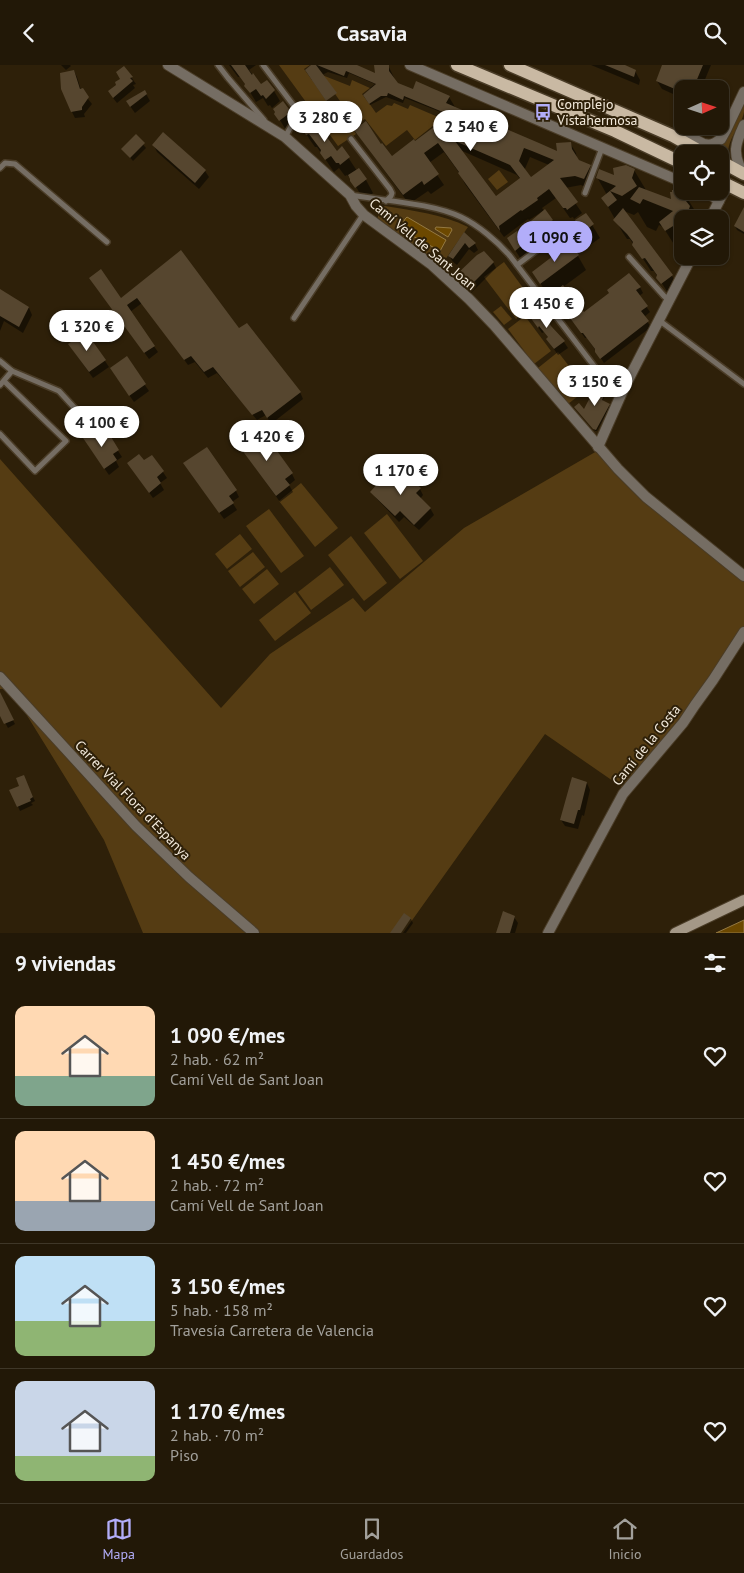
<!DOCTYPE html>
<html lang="es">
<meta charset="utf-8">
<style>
:root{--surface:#221807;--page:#2e2515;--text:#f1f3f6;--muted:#a2a09b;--line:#3f3728;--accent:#b2adf9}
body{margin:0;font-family:"PT Sans",sans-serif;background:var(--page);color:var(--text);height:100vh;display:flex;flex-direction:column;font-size:19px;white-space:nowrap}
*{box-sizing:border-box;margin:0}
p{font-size:16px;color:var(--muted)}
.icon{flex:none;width:28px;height:28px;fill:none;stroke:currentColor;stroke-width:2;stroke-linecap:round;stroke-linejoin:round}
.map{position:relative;height:868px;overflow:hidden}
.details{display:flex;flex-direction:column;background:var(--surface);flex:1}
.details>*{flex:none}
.needle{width:32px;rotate:87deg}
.tools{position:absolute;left:674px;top:15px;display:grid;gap:10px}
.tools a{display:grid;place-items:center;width:55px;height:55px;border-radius:10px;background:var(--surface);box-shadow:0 1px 4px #0004,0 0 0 1px var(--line);font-size:25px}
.price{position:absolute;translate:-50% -42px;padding:0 11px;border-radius:18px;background:#fff;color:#222;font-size:16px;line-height:32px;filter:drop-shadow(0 1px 2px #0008)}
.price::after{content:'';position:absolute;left:50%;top:30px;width:15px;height:11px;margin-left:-8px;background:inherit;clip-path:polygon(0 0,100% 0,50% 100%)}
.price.active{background:var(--accent);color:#111}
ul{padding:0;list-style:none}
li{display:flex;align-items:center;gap:15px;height:125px;padding:0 15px}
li+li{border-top:1px solid var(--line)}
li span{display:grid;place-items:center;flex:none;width:140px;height:100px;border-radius:10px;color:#555}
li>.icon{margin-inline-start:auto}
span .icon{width:60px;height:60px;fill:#fffc;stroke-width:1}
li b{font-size:21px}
h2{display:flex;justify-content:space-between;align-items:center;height:60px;padding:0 15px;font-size:21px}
header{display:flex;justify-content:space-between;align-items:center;height:65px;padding:0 15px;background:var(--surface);font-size:22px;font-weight:800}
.tab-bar{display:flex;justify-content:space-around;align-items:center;height:70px;border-top:1px solid var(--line);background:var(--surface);font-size:14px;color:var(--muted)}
.tab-bar a{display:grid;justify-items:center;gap:2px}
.tab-bar .active{color:var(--accent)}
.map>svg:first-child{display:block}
.green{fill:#553c13}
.water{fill:#6c4800;stroke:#947942}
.shadow{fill:#0007;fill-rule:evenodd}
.building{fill:#56462f;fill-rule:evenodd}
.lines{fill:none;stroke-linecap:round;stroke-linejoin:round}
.service-casing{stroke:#4a3c27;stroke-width:8}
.minor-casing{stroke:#4a3c27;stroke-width:12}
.tertiary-casing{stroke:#4a3c27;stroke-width:12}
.secondary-casing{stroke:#4a3c27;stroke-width:12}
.primary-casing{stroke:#4a3c27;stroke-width:15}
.service{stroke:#756d63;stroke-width:5}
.minor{stroke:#756d63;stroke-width:10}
.tertiary{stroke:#756d63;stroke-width:10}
.secondary{stroke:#a49887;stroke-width:10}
.primary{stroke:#c9b9a3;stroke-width:12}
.labels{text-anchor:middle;stroke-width:4;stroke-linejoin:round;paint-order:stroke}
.poi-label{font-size:14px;fill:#f3eadc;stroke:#2e2009;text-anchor:start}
.street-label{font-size:14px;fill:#f3eadc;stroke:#2e2009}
</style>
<header><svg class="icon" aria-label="back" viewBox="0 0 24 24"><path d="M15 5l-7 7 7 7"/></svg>Casavia<svg class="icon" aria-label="search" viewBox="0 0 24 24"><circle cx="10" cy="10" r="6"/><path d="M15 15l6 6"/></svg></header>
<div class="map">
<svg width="744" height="868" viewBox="0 0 744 868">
<rect width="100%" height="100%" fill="#2e2009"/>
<g class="green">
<polygon points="279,0 310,0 304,4 312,15 328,7 347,13 349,8 375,19 362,29 370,40 386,32 403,38 405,33 446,49 442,59 437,63 434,60 415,75 407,65 386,81 365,54 352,62 356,69 338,81"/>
<path d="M 744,35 C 744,39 744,43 744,47 C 741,63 727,72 728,92 L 716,85 L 721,80 Z"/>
<polygon points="499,105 508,117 497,125 488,114"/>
<path d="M 385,141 C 414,146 442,149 468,162 L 440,202 L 378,153 L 378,145 Z"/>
<polygon points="504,197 535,239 516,254 484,212"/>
<polygon points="501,241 512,254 504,260 493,247"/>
<polygon points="525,251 551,286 534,299 508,264"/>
<polygon points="558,287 587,324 568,339 538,303"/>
<polygon points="597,386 744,516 744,561 695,640 626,725 545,669 403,868 143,868 104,775 10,623 0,624 0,394 221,643 270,589 353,533 365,547 464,463"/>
<polygon points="301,418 338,463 315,482 279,436"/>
<polygon points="269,444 304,491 281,508 246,461"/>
<polygon points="387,449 423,496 400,514 364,468"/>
<polygon points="240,469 252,484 227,504 215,489"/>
<polygon points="351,471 387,518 364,536 328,490"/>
<polygon points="253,487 265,502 240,522 228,506"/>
<polygon points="330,502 344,520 311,545 298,527"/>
<polygon points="267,504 279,519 254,539 242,524"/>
<polygon points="295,527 311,548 275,576 259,555"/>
</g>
<g class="water">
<polygon points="407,152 446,175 440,186 400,164 405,154"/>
<polygon points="436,162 451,163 452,165 448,172 435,164"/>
<polygon points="744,855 744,868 716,868"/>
</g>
<g class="shadow">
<polygon points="61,0 70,0 71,1 66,5"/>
<polygon points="229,0 256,0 249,5 261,21 274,26 280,36 272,43 270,40 268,41 263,33 256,37 244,17 240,12 238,12"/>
<path d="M 313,0 L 354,0 L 376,10 L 384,0 L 388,0 L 397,19 L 413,26 L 449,32 L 455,42 L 559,88 L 570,78 L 576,88 L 577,94 L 590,101 L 596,111 L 589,124 L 581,120 L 565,123 L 582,148 L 574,154 L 573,152 L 570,153 L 556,133 L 542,143 L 552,156 L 560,170 L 528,193 L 528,195 L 524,199 L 508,174 L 518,169 L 544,147 L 543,146 L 529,155 L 528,154 L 504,172 L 465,119 L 460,109 L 444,87 L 429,98 L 444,120 L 431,129 L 428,126 L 409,139 L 362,75 L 356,65 L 381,81 L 391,92 L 415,78 L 445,55 L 410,40 L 408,44 L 394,38 L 392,41 L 387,40 L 376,48 L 364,31 L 372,24 L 352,15 L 350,21 L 322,10 L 342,39 L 333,46 L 306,6 ZM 460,85 L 517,110 L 520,114 L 496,132 ZM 530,92 L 549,100 L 531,114 L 524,106 Z"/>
<polygon points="591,0 622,0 635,6 640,15 639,20"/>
<polygon points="664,0 711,0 701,24 682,24 682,33 662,24 657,16"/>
<polygon points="124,2 136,19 133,20 135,23 117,38 113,33 121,14"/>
<polygon points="74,6 77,12 81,25 92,39 84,49 85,52 75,53 72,47"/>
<polygon points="145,27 150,36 135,48 127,37"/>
<polygon points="283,38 298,61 288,68 276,49"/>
<polygon points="302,62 337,88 342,83 357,106 359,105 366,115 373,128 364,135 350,112 349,112 347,110 345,111 339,103 334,107 317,82 315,82 310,75"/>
<polygon points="136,71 146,83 133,96 123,84"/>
<polygon points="154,81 205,106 209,112 199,124 157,87"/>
<polygon points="634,105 646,125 672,136 674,126 682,125 697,149 702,151 704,154 682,154 684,191 682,192 663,162 659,160 656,166 647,162 638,147 634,150 624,146 672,211 680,224 670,231 654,206 651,206 630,174 627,174 623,168 603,133 607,130 597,112 615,112"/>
<polygon points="744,145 744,169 737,165 735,161"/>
<polygon points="586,150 600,173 590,180 578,161"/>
<polygon points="464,169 475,179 478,185 474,188 469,184 457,200 453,197 449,191"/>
<polygon points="181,187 239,265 300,327 303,334 271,359 266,350 257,355 217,308 208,313 195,297 188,300 142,238 130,247 158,287 149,294 94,219 121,235"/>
<polygon points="578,191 586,205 563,222 583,249 640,222 643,228 639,231 650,247 644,252 651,262 604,298 596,286 587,273 585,273 553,230 549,233 534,207"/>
<polygon points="493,197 496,203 471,228 459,217 456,212"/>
<polygon points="0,225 29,243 32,250 23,268 4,256 0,266"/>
<polygon points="535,258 550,262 564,277 568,283 558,290 551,280 549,273 544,267 542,268"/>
<polygon points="86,268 109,302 93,313 73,285"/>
<polygon points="126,293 149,326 134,337 111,304"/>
<polygon points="607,323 608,324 602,337 610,341 597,366 595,366 576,344 585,346"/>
<polygon points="107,369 122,392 116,396 119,402 109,410 88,380"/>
<polygon points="245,388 292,409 295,415 289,420 293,427 280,437"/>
<polygon points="152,391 167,413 160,418 164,425 153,433 132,404"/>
<polygon points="184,399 236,426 239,432 232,437 237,445 224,454"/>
<polygon points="420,424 423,430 420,434 430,443 434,450 419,465 404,452 399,457 376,433 372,427"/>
<polygon points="0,631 15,659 8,663 0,648"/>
<polygon points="25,716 35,736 31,738 33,740 20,746 11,726 21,721"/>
<polygon points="587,718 590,725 584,751 582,750 578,764 565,761 561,755"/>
<polygon points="504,848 514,852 518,858 515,868 497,868"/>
<polygon points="405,850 411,854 413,858 406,868 393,868"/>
</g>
<g class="building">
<polygon points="231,0 245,0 252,10 253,8 261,19 267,15 275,25 266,34 263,30 261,31 256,24 250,28 244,21 245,19"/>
<polygon points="311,0 316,0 337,28 326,36 305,5"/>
<path d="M 317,0 L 357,0 L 375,8 L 374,0 L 389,0 L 389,6 L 398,18 L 413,24 L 416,16 L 450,31 L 446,38 L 539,78 L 557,86 L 556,78 L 571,77 L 572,84 L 579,95 L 591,100 L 584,114 L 575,111 L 560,113 L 578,137 L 567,145 L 566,143 L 563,143 L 549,124 L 537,133 L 538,135 L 522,146 L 521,145 L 499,161 L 500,166 L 458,108 L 459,107 L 438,78 L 424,88 L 439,109 L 424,120 L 422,116 L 403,130 L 354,65 L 366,56 L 381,79 L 382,78 L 392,91 L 414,74 L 415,76 L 450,50 L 404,31 L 403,35 L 388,28 L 387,31 L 381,31 L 369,39 L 363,30 L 376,19 L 346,6 L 344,11 ZM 455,76 L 510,100 L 520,113 L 496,131 ZM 524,83 L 532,86 L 554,95 L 531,112 L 519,96 Z"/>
<polygon points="605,0 625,0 636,5 634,12"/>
<polygon points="662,0 703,0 693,24 682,24 682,27 656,16"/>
<polygon points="124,1 133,12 130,13 133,16 113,33 108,26 116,20 115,17 120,14 116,7"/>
<polygon points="74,5 80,24 83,23 89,32 82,42 82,45 71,47 61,24 60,8"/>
<polygon points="145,25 147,29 130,42 126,36"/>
<polygon points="283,36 291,47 279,56 274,49 275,47 273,44"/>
<polygon points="313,53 337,86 342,81 350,92 340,100 339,98 336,98 331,91 325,95 320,88 321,85 309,69 306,70 301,62"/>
<polygon points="163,67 206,105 195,118 152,80"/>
<polygon points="136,69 145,78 130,93 121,84"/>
<polygon points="626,100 635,104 632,113 637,121 622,131 610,126 617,135 608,142 601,133 616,121 596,113 599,104 614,110 613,103"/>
<polygon points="359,103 367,114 355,123 350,116 350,114 348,110"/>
<polygon points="639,122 671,134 670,127 672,127 672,125 682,124 682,126 685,126 686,136 690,141 689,144 704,150 703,154 682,154 682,158 678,158 665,166 659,157 673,146 643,134 640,139 630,134"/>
<polygon points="744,142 744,167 734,161"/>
<polygon points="623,143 673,210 661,219 656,213 657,210 645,193 642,194 632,180 633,177 627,169 613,155"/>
<polygon points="545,144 553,155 521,179 521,181 515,186 507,173 517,166 518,167"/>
<polygon points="586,148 594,159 582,168 576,161 577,159 575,155"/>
<polygon points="464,167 476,178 469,183 465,178 453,194 448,191"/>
<polygon points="570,178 579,190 540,219 532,207"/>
<polygon points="181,185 239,263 247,258 301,327 267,353 262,345 252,350 213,302 204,307 191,291 184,295 137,233 127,240 155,281 144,288 89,213 101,204 121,233"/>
<polygon points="484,186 494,197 468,223 456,212 456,210 477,190"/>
<polygon points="629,208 641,222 636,225 648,241 641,246 649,256 600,294 595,287 595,284 583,268 581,268 570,253 570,251 551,229 563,220 584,247 609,228 607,225"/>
<polygon points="0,224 29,242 19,262 0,251"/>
<polygon points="540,244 551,261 565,276 554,284 546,274 548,272 539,261 538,263 530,252"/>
<polygon points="86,267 106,295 89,307 68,279"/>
<polygon points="127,291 146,319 129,331 110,303"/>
<polygon points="598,317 608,322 602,335 610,339 596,365 593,364 574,342 579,338 584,344"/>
<polygon points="96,365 100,372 108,367 119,385 113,389 117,395 104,404 83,373"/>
<polygon points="262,365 293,408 285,414 290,420 276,431 239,381"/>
<polygon points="207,382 237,425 229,431 234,438 219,448 183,398"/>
<polygon points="139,389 144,395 152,390 164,406 157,412 161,418 149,428 127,398"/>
<polygon points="395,400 421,423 416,428 431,443 414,460 400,446 395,451 370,427"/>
<polygon points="0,627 14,655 4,659 0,651"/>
<polygon points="24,710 33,732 30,734 31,736 17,742 9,725 19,721 16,713"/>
<polygon points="572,712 587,717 580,745 578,745 574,759 560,755"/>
<polygon points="503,846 515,851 510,868 496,868"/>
<polygon points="404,848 411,853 401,868 390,868"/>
</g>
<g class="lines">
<g class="service-casing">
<g id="service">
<polyline points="218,0 228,13 264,55"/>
<polyline points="263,0 297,45 297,51 285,72"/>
<polyline points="351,74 390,124 392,128 391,131 386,136"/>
<polyline points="0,103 5,98 15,99 107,177"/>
<polyline points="585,128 602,83"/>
<path d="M 351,130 C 384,136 431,138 461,152 C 478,160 498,177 510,191 L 597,305 L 624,323"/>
<polyline points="629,192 664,231 670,236"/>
<polyline points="517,200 554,172"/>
<polyline points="294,253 363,150"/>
<polyline points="660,256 744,319"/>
<polyline points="0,296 12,306 59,326 92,362"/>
<polyline points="0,320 12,306"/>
<polyline points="0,369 35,406 66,376 4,316"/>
</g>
</g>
<g class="minor-casing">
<g id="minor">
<polyline points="168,0 285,72 350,130 356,141 364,150 432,200 469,234 494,260 618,404 646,432 744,511"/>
<polyline points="410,0 682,117"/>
<polyline points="706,126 719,136"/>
<polyline points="710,154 724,126 731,121"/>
<polyline points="598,382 624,323 692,191"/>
<polyline points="0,612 136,761 189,812 254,868"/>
<polyline points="548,868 623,729 683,658 695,640 713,615 744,567"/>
</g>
</g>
<g class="tertiary-casing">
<g id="tertiary">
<polyline points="673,71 684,69 704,79 710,80 715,78 721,74 726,65 744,27"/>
<path d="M 743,108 C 732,89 735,79 744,60"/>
</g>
</g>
<g class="secondary-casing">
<polyline id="secondary" points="675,868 744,835"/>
</g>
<g class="primary-casing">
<g id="primary">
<polyline points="457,0 615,66 682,98"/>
<polyline points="510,0 673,71 705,89"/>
<polyline points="720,96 744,109"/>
<polyline points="720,116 744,128"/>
</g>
</g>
<use href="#service" class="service"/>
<use href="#minor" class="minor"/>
<use href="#tertiary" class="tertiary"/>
<use href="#secondary" class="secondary"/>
<use href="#primary" class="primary"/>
</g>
<defs>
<g id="bus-bare" transform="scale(1.35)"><path d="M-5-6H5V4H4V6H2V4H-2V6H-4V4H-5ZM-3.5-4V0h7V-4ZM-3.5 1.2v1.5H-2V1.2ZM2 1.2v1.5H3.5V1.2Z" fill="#b2adf9" stroke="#2e2009" stroke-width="2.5" paint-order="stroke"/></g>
</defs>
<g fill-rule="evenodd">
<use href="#bus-bare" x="543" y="47"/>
</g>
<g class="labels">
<g class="poi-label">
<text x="557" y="44">Complejo<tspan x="557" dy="16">Vistahermosa</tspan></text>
</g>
<g class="street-label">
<text transform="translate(423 179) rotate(40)" y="5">Camí Vell de Sant Joan</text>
<text transform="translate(646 680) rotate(-51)" y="5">Camí de la Costa</text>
<text transform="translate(133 735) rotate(46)" y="5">Carrer Vial Flora d'Espanya</text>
</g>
</g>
</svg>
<div class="tools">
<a><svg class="needle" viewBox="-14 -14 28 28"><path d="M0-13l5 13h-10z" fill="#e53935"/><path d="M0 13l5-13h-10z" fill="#a2a09b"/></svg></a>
<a><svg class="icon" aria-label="locate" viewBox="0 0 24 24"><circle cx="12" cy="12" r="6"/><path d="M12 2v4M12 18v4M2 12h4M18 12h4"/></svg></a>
<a><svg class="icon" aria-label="layers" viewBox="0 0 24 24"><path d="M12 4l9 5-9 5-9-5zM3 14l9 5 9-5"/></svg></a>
</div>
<b class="price" style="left:325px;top:78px">3 280 €</b>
<b class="price" style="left:471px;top:87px">2 540 €</b>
<b class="price active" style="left:555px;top:198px">1 090 €</b>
<b class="price" style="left:547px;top:264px">1 450 €</b>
<b class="price" style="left:87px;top:287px">1 320 €</b>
<b class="price" style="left:595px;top:342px">3 150 €</b>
<b class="price" style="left:102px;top:383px">4 100 €</b>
<b class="price" style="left:267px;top:397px">1 420 €</b>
<b class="price" style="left:401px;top:431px">1 170 €</b>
</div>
<section class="details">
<h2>9 viviendas<svg class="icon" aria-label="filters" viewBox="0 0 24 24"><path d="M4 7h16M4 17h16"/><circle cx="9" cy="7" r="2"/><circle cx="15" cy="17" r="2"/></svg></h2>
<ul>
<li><span style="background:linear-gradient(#ffd9b3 70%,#7fa58c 0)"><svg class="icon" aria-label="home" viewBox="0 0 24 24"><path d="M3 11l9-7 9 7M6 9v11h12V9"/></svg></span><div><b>1 090 €/mes</b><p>2 hab. · 62 m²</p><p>Camí Vell de Sant Joan</p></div><svg class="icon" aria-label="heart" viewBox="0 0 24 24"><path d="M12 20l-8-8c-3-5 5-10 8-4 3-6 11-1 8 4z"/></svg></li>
<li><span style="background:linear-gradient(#ffd9b3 70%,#9aa5b1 0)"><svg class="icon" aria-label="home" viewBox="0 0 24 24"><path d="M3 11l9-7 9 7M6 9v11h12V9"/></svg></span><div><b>1 450 €/mes</b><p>2 hab. · 72 m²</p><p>Camí Vell de Sant Joan</p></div><svg class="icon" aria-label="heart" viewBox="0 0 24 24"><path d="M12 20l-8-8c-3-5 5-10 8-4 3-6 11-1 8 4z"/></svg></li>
<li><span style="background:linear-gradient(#bfe0f5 65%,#8fb573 0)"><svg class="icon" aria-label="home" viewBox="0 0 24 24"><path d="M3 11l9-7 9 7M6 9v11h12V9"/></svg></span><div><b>3 150 €/mes</b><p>5 hab. · 158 m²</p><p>Travesía Carretera de Valencia</p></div><svg class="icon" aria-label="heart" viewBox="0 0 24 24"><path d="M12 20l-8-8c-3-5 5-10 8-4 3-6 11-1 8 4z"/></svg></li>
<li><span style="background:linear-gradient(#c9d6e8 75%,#8fb573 0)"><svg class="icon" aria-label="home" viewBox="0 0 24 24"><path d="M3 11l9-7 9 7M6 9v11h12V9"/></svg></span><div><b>1 170 €/mes</b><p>2 hab. · 70 m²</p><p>Piso</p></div><svg class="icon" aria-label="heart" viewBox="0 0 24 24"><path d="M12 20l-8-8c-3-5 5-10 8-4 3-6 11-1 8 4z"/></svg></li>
</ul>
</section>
<nav class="tab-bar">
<a class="active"><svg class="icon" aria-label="map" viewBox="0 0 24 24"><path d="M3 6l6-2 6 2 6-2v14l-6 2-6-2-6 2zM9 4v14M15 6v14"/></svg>Mapa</a>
<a><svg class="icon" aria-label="saved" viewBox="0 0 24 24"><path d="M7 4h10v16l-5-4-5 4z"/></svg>Guardados</a>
<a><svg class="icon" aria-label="home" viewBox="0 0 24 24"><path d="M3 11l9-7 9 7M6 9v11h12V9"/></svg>Inicio</a>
</nav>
